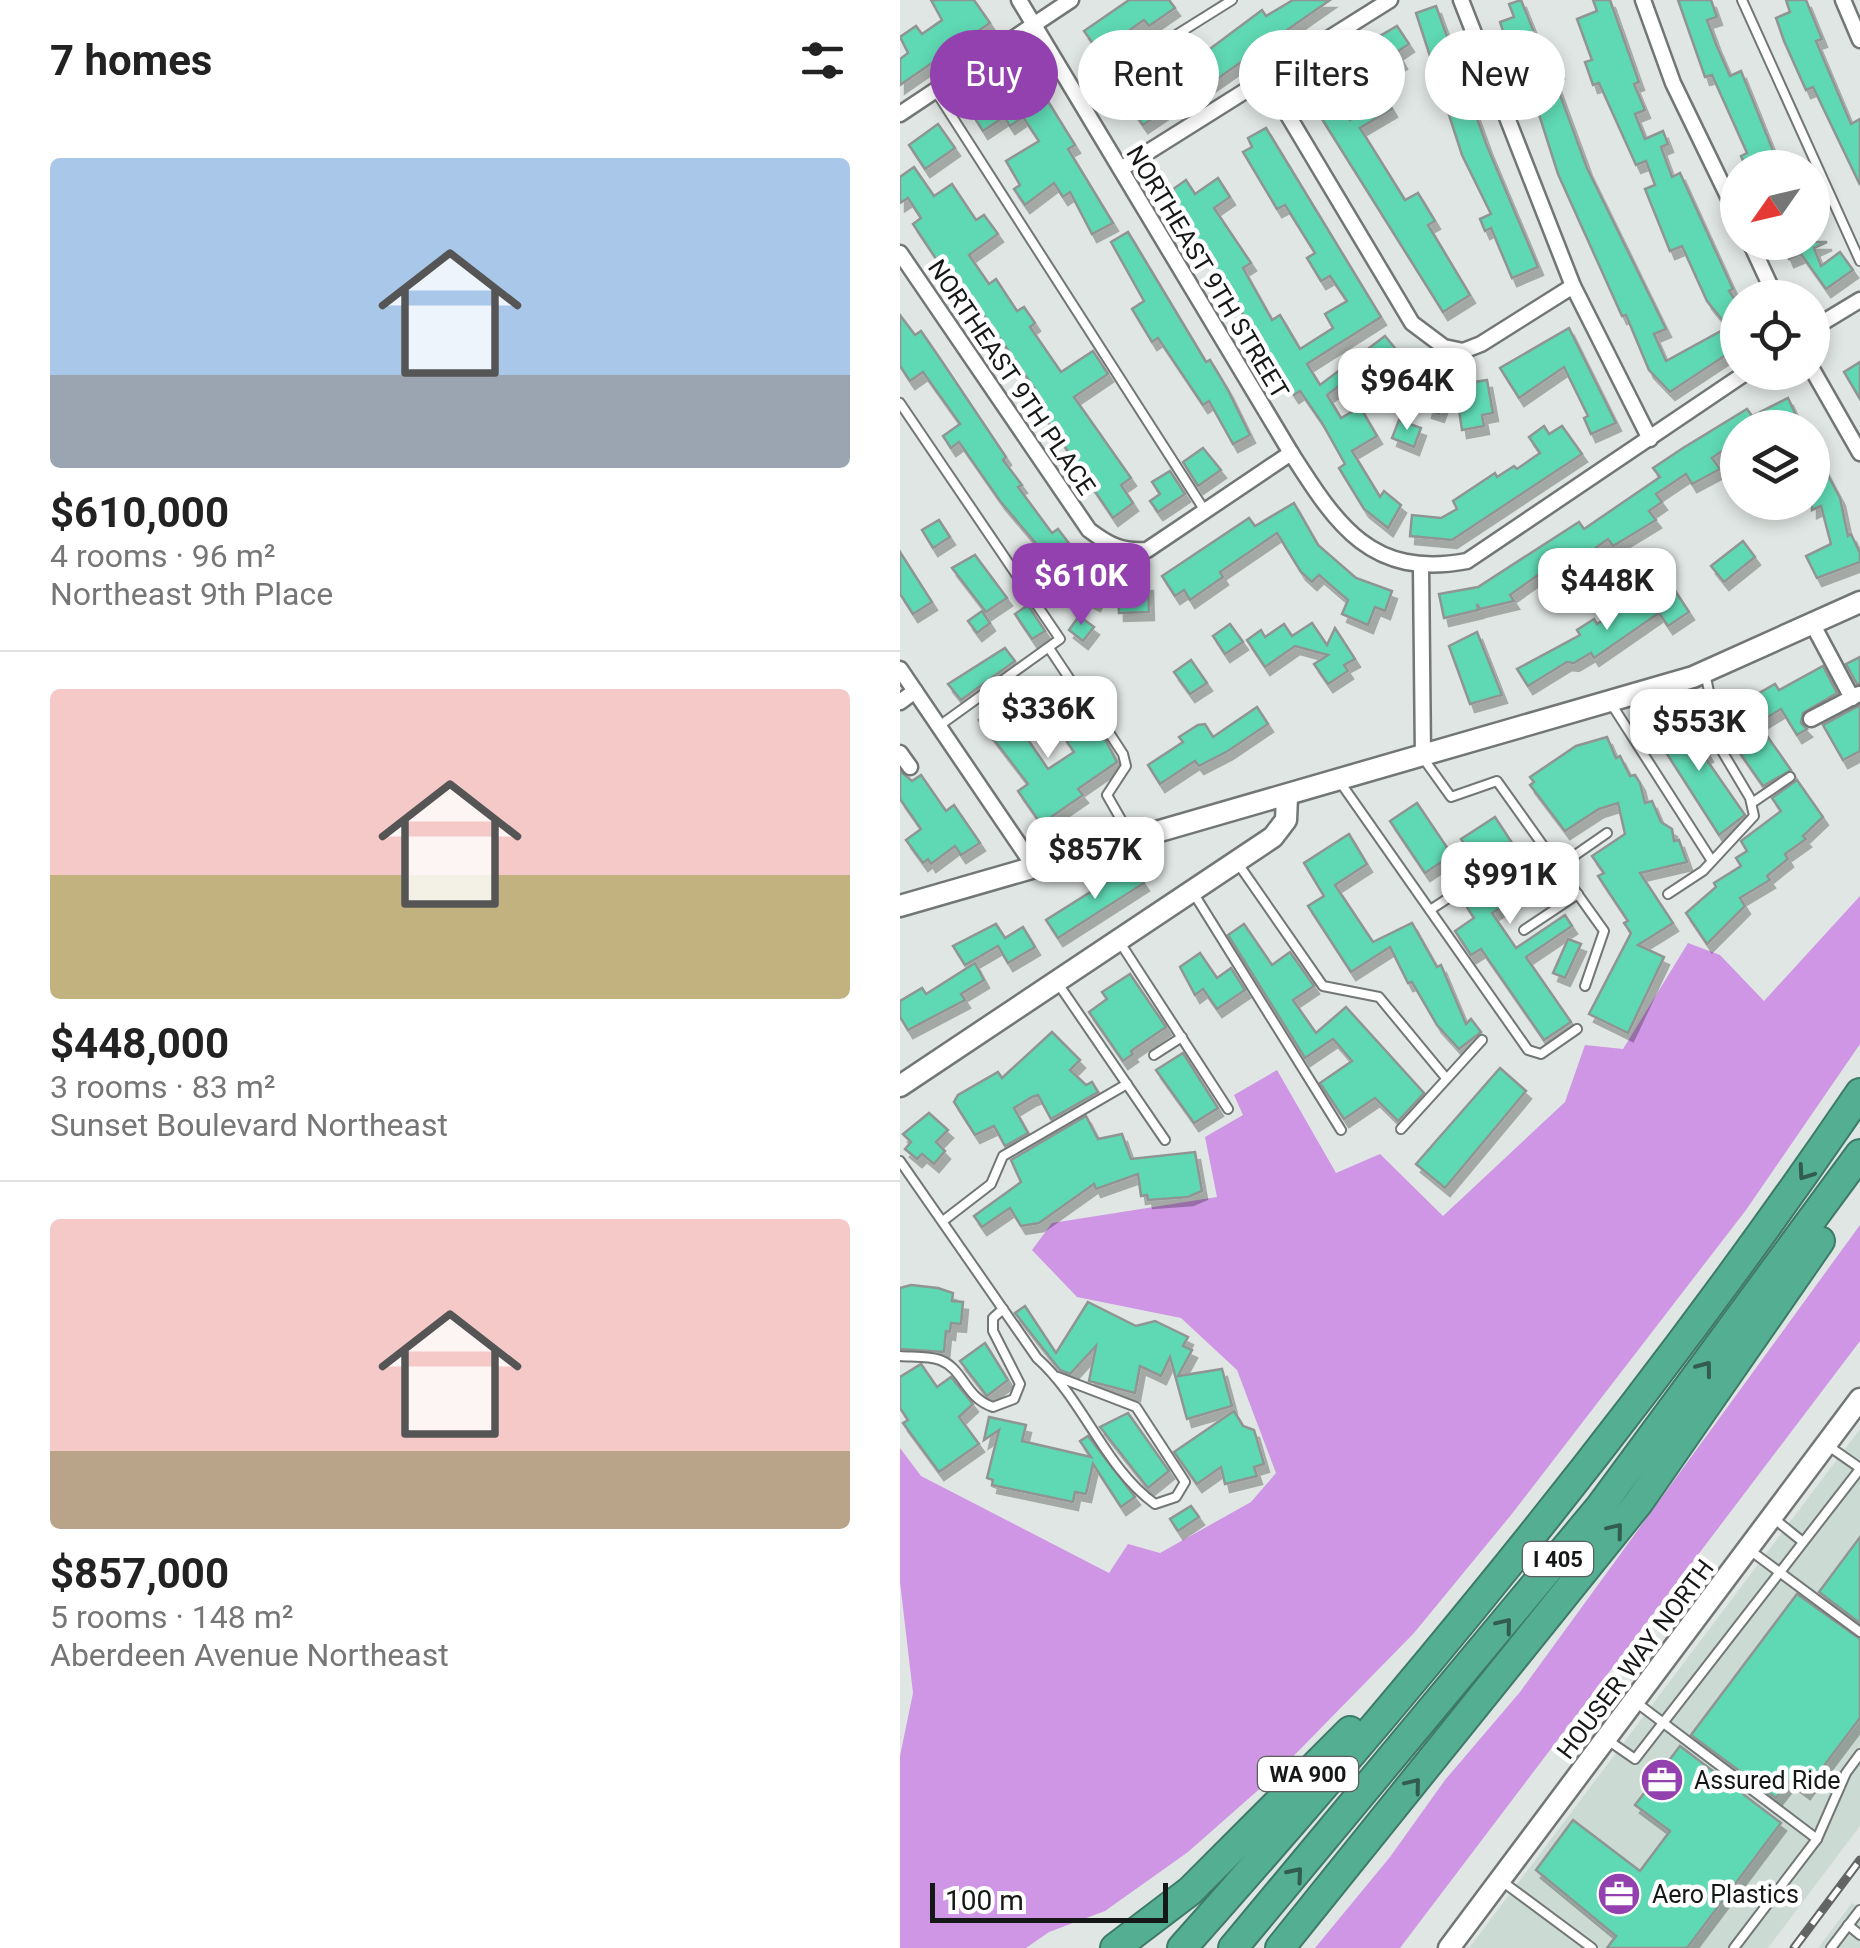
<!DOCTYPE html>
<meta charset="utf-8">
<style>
:root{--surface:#fff;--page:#f2f2f2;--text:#222;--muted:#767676;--line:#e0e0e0;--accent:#9341af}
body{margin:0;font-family:Roboto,sans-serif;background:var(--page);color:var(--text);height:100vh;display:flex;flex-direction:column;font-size:38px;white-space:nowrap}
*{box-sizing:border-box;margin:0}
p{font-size:32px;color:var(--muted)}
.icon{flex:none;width:55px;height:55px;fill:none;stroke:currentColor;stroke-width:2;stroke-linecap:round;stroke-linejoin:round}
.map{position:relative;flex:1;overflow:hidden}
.drawer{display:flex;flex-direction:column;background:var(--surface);width:900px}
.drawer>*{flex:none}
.top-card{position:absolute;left:30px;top:30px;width:780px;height:90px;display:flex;gap:20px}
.needle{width:65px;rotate:236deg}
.tools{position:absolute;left:820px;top:150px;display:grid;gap:20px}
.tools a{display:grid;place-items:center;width:110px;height:110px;border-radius:50%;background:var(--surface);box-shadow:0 5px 15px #0003;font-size:50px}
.scale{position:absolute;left:30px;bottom:25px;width:238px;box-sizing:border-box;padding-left:10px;border:5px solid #161817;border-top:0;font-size:28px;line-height:35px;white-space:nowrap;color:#161817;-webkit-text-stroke:8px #fff;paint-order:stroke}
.price{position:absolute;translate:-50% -85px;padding:0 22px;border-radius:20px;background:#fff;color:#222;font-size:32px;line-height:65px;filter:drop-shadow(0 2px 5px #0008)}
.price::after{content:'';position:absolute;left:50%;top:60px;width:30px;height:22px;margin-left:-15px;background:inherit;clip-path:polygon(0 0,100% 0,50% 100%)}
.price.current{background:var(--accent);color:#fff}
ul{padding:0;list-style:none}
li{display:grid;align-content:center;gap:20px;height:530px;padding:0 50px}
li+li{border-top:2px solid var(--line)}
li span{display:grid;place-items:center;height:310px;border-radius:10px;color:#555}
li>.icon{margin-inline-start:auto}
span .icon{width:180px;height:180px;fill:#fffc;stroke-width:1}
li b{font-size:42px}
h2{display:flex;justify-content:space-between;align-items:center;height:120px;padding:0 50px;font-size:42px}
.pill{padding:0 35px;border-radius:45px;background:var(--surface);box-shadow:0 5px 15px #0003;font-size:35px;line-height:90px}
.pill.current{background:var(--accent);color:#fff}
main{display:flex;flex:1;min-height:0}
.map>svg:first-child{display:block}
.built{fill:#ccdad4}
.forest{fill:#ce96e4}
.building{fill:#5ed9b3;stroke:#8f9593;stroke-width:2.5;filter:url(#shadow)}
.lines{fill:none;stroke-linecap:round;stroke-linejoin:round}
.lane-casing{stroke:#727775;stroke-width:12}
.street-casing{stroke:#727775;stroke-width:19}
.secondary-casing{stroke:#727775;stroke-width:25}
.highway-casing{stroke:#3e7a67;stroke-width:32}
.lane{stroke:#fff;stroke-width:8}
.street{stroke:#fff;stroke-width:14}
.secondary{stroke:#fff;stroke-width:20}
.highway{stroke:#53ae92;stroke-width:28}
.rail-casing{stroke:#626564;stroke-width:9}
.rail{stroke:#fff;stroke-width:5;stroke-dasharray:15;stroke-linecap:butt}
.oneway{stroke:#315c4e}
.labels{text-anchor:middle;stroke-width:9;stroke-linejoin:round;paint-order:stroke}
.shield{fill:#fff;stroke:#5c5d5d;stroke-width:2.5}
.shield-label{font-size:22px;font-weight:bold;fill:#161817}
.street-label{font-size:25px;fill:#161817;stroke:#fff}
.poi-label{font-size:25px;fill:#161817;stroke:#fff;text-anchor:start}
</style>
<main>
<section class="drawer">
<h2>7 homes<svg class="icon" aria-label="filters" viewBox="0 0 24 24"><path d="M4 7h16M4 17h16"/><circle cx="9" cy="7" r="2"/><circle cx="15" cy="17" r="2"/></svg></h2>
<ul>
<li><span style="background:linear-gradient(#a9c7e8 70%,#9aa5b1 0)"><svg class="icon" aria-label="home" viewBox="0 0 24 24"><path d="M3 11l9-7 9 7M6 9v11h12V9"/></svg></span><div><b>$610,000</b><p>4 rooms · 96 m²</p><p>Northeast 9th Place</p></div></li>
<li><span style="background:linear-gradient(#f6c9c9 60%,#c2b280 0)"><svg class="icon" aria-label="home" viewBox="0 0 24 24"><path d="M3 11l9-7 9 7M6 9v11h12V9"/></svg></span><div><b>$448,000</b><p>3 rooms · 83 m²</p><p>Sunset Boulevard Northeast</p></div></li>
<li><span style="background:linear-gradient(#f6c9c9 75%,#b9a48a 0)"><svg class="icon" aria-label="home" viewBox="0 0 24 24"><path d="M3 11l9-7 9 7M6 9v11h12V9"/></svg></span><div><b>$857,000</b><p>5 rooms · 148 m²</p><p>Aberdeen Avenue Northeast</p></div></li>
</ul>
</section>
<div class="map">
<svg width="960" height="1948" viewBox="0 0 960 1948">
<defs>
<filter id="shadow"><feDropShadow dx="5" dy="8" stdDeviation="0" flood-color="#0004"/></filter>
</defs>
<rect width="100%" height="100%" fill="#e0e6e3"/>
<g class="built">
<polygon points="960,1429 960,1826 868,1948 569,1948"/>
<polygon points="952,1903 960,1909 960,1948 918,1948"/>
</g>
<g class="forest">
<polygon points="960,896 960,1044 846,1210 611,1515 514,1633 373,1777 288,1852 205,1911 149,1932 126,1948 0,1948 0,1756 13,1693 0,1582 0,1448 21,1476 209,1573 228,1544 260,1553 351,1502 376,1473 337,1370 281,1318 177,1297 132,1250 152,1223 317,1197 305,1137 343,1115 334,1095 377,1070 436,1173 480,1154 543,1216 665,1102 685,1045 723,1049 788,943 820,955 864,1001"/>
<polygon points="960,1225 960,1341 500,1948 415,1948 490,1857 545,1780 620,1692"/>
</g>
<g class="building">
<polygon points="31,0 74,0 90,23 0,85 0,59 8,53 0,37 16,26 22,34 42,20"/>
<polygon points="229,0 269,0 275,8 249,26 244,20 199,52 184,31"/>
<polygon points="393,0 430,0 297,93 295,90 243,125 231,108 275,79 262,58 276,50 287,66 362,10 366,16"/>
<polygon points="621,0 640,47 648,44 659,71 652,73 687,168 766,329 754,334 766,361 828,327 807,301 782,246 770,251 745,189 755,185 746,161 736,165 699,83 693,85 685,62 692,60 677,19 697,11 693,0 710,0 739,82 734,84 745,110 735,114 745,139 763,131 768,144 761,147 772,177 780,173 833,289 829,291 838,304 838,347 770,392 749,370 726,315 722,316 658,174 629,83 623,85 612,58 600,22 614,17 609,4"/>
<polygon points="778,0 811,0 817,17 807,20 816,44 830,76 841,71 880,168 846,168 841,156 847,153 812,75 805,77"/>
<polygon points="886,0 906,0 922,39 916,41 951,124 960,119 960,185 913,87 906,90 884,41 876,18 890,12"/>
<polygon points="536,6 587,146 638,267 612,278 591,228 585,231 580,219 591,214 562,155 516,13"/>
<polygon points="497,26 509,44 497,52 502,61 490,68 486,62 434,95 450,120 486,99 492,109 460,128 505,200 518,193 535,221 528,225 570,295 543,312 407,95 438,74 432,64"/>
<polygon points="136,82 175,145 168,149 213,223 192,234 170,192 163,197 154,183 125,205 114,189 120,185 106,161 139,141 123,117 110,126 104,117 83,131 66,104 96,84 107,100"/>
<polygon points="38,124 55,148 25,169 9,145"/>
<polygon points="366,128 481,317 407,364 420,385 485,336 513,370 495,386 478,367 462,377 459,371 427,395 441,418 460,407 477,436 452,451 480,497 484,491 501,505 488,528 464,509 439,468 445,464 422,423 400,391 394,395 370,359 269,192 286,180 295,194 318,178 330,197 314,208 351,263 343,268 372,320 380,315 400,349 433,328 425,314 447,301 430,276 421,281 407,258 415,253 385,205 377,209 343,152 352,147 348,138"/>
<polygon points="14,167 34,196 52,184 76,220 84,215 98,234 69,255 89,284 96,279 117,311 124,307 135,323 130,327 161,372 193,351 208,374 174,397 231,478 221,485 233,503 213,518 129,394 135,389 83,314 76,319 13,224 21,218 8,198 0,203 0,177"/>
<polygon points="228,232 306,362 310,360 328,390 350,435 333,444 309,401 303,405 258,338 252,342 232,309 244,301 211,242"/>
<polygon points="882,242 927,242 914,248 921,266 940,252 953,270 926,289 901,254 889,259"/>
<polygon points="0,315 15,335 21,331 41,360 106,457 103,460 122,485 118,487 152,533 158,529 171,546 161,554 171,560 146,579 133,561 144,553 100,501 59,442 51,448 43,436 60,424 23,372 10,381 0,366"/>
<polygon points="669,328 716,423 691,434 684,418 688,416 664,367 619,398 600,368"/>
<polygon points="960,362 960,399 944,372"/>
<polygon points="525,374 550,384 539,414 527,410 530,399 518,395"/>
<polygon points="587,380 593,413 582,415 584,426 562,430 555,385"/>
<polygon points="888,398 902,428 868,428 865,422 860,428 838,428 838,440 812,458 820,469 792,484 786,474 756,494 762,502 749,511 756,520 743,528 713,546 708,539 654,578 648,568 610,595 614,601 580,609 577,604 578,610 544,618 539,594 578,587 679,522 684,529 760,477 753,468 783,448 847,409 852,416"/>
<polygon points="499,420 521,428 514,447 492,438"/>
<polygon points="644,426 649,434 662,426 682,454 552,540 510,536 512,515 541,518 557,509 553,501 595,473 597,477 614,466 617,469 640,453 629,437"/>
<polygon points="912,445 940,498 948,536 951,534 960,553 960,562 917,578 906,556 931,544 921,506 912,510"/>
<polygon points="303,448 321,470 298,486 283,462"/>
<polygon points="270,471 285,494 258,512 250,501 260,494 252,482"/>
<polygon points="394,503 418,545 456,578 492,591 485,611 475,607 468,625 442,614 448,600 419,575 412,582 401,572 377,533 320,572 323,577 290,600 284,590 275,596 262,576 349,518 355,526"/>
<polygon points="39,520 50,537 33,548 22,530"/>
<polygon points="843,541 855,557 824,582 811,566"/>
<polygon points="0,552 32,602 13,614 0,594"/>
<polygon points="75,555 107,598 86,612 52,568"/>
<polygon points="180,565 207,581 195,603 167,588"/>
<polygon points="248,583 249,612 219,613 218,584"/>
<polygon points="770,583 789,612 768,626 759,613 694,658 691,653 674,663 667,662 628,686 617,669 680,635 677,630 694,619 697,624 731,602 734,607"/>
<polygon points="128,605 145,631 132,639 115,614"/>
<polygon points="82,611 90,623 77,633 68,621"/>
<polygon points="179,616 194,627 183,641 169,630"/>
<polygon points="412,623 427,645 435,628 455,659 444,665 448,671 428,684 414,664 428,655 395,646 365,667 347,640 361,630 365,637 384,624 392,636"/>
<polygon points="330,624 343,642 325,654 313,636"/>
<polygon points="577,632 602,695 570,704 549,646"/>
<polygon points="105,648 115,661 61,700 48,684"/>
<polygon points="960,657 960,684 957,684 946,664"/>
<polygon points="291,660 307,683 290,694 274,672"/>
<polygon points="923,666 937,693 903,713 901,723 907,729 897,735 881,709 858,723 891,770 863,786 826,733 826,712 875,684 879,690"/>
<polygon points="114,696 129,717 118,725 148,769 174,752 167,742 196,722 217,762 178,789 183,795 141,824 118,791 128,784 79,720"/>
<polygon points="960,705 960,751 943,760 923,725"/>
<polygon points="357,707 368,724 328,751 299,766 295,761 260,784 248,765 283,742 279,737 298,725 305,724 313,737"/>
<polygon points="776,717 787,736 800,728 807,741 802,744 808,754 804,756 845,815 819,835 753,732"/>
<polygon points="707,737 716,758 720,756 730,776 735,775 740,783 745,803 752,801 761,822 772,829 774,841 779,840 787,862 740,873 773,923 738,945 764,957 728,1033 689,1014 731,933 724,923 728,921 698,876 704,873 692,856 725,834 718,803 699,809 665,831 630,785 634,782 630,777 676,746"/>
<polygon points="0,771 12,781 21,775 46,811 54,805 80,843 61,855 55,846 31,864 28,859 23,863 6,840 21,829 0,799"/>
<polygon points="897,780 923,817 903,836 906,839 885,854 888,859 867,876 870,880 840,898 845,906 807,944 786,913 816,887 814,883 841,866 836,858 847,851 841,841 881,811 872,798"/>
<polygon points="517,803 552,855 525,873 490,821"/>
<polygon points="595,817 639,884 592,913 616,948 665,915 672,926 626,957 671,1022 644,1040 581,949 571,955 555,931 574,918 563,901 593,882 561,839"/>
<polygon points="449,834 467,864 435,885 473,942 512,923 537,967 541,965 566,1024 571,1019 581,1032 559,1049 537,1025 512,982 508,983 490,947 451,972 408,906 424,896 404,863"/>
<polygon points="232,866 244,883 158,938 146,920"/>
<polygon points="96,924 105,938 123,927 135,947 108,963 98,946 65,965 53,946"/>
<polygon points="344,924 372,965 390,952 414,986 393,1000 416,1033 446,1007 524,1093 498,1121 475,1098 444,1119 420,1083 452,1061 433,1039 405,1058 328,935"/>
<polygon points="668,939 681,944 665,978 653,973"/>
<polygon points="300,953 317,978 331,968 345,990 317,1009 303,989 295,995 280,967"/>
<polygon points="75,963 84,980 61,994 65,1000 8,1030 0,1017 0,1001 22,988 26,994"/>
<polygon points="230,974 266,1027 231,1051 233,1054 223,1061 189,1012 207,999 202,992"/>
<polygon points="152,1032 180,1060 170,1070 186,1085 192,1082 198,1092 151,1119 138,1095 132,1097 114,1108 128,1133 105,1146 94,1126 75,1135 54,1102 58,1095 98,1072 102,1078"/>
<polygon points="283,1053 318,1108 294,1123 256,1070"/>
<polygon points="600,1068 626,1091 545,1188 516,1164"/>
<polygon points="29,1113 48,1130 36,1142 45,1151 34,1164 22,1154 17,1159 5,1149 11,1142 3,1134"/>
<polygon points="186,1116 198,1139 222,1134 231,1159 295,1152 302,1191 288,1197 248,1200 247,1195 241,1196 238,1174 196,1189 194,1184 139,1223 121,1226 110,1208 82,1227 74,1216 121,1182 111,1160"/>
<polygon points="11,1285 38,1288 53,1293 52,1301 63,1302 61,1324 51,1323 50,1332 46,1331 44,1352 0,1349 0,1288"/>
<polygon points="188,1302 236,1326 255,1321 288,1337 283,1346 292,1350 278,1376 322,1369 332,1406 287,1419 270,1357 261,1376 240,1366 235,1393 189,1381 196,1346 170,1374 160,1370 115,1313 125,1306 156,1353"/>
<polygon points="85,1343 108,1380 87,1396 60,1361"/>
<polygon points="21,1364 37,1387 51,1377 73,1404 59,1417 79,1444 39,1472 3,1423 8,1420 0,1408 0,1377"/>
<polygon points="334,1411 343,1426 354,1430 364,1464 354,1467 357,1476 325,1484 321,1467 297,1484 274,1452"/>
<polygon points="228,1413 269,1471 248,1488 200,1427"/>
<polygon points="89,1417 126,1425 122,1441 191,1457 180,1441 188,1436 235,1497 221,1507 193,1464 186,1494 175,1492 173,1502 92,1485 93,1480 87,1478 99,1430 84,1440"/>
<polygon points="291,1506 299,1517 278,1531 270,1519"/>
<polygon points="960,1537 960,1623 919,1592"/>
<polygon points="897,1594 960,1639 960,1718 905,1791 890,1780 876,1798 791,1735"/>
<polygon points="780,1746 881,1823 787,1948 707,1948 716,1936 636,1870 673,1820 740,1871 770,1831 735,1805"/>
</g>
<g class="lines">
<g class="lane-casing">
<g id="lane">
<polyline points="842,0 960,261"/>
<polyline points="35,90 305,511"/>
<polyline points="177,97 332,0"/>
<polyline points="0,403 160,639 39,726"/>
<polyline points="149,648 185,702 157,720"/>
<polyline points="712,705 812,861"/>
<polyline points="206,728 223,754 226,766 207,795 231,837"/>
<polyline points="523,758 551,797 597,781 704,931 685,986"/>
<polyline points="440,782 628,1050 641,1054 677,1029"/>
<polyline points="852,803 890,777"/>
<polyline points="339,865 423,986 479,997 546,1078"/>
<polyline points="658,867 707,833"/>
<polyline points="294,894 441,1130"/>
<polyline points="768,894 803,871 854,816 850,798 822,751 805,673"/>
<polyline points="530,910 573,882"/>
<polyline points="624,930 678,894"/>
<polyline points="219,941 328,1109"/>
<polyline points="159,985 265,1140"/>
<polyline points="254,1055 282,1037"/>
<polyline points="501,1129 582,1040"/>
<path d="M 0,1161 L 137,1358 C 184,1400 204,1467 255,1504 L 276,1497 L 285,1482 L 236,1407 L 158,1377"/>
<polyline points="43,1221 91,1184 103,1156 227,1084"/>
<path d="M 0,1356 C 12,1357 29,1356 40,1360 C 64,1369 64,1397 93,1407 L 114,1399 L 120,1384 L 93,1331 L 93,1318 L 103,1309"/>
<polyline points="927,1445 960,1468"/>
<polyline points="872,1517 903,1542"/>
<polyline points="851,1551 960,1632"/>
<polyline points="737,1703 917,1839"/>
<polyline points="709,1741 735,1759 960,1469"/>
<polyline points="603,1882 692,1948"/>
<polyline points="948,1925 960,1935"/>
<polyline points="834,1948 917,1839 946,1773 960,1754"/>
<polyline points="931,1948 960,1910"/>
</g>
</g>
<g class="street-casing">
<g id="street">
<path d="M 119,0 L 391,453 C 437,525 471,579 567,561 L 847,372"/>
<polyline points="561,0 673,286 750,439"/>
<polyline points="743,0 773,83 838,217"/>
<polyline points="943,0 960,40"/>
<polyline points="364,75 512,323 544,347 563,351 581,344 673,286"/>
<polyline points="0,114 171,0"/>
<polyline points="221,169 490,0"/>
<polyline points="850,242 876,298"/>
<path d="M 0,253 L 189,530 C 209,545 222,552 247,550 L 391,453"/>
<polyline points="912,329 960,300"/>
<polyline points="912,369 960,453"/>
<polyline points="521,566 523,758"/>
<polyline points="913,625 952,698"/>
<polyline points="0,669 135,868"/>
<polyline points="0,702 15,691"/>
<polyline points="911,719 959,694"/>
<polyline points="0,753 10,767"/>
</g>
</g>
<g class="secondary-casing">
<g id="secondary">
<polyline points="0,906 793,677 960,602"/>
<polyline points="0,1086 373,837 386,820 387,797"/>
<polyline points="549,1948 960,1399"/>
</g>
</g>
<g class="highway-casing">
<g id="highway">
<polyline points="215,1948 290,1891 450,1731"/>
<path d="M 282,1948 C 525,1675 755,1394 960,1093"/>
<polyline points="333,1948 700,1507 960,1154"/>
<polyline points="380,1948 739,1502 920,1241"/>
</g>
</g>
<use href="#lane" class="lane"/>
<use href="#street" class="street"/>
<use href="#secondary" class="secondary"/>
<use href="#highway" class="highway"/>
<g class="rail-casing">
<polyline id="rail" points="894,1948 960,1860"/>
</g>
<use href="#rail" class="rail"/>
</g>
<defs><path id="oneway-chevron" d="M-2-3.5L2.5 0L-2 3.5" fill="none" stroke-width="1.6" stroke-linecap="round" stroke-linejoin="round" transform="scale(2.5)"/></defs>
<g class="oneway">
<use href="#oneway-chevron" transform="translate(905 1173) rotate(125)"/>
<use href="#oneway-chevron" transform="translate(805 1368) rotate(-53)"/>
<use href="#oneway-chevron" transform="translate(716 1530) rotate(-51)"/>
<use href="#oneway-chevron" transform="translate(605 1625) rotate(-51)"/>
<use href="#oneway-chevron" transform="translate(514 1785) rotate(-51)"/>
<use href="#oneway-chevron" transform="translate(396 1874) rotate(-50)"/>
</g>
<defs>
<g id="office-disc" transform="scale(2.25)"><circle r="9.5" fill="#9341af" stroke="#fff"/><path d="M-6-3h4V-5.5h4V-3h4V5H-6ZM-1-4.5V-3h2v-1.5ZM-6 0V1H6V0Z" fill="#fff"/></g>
</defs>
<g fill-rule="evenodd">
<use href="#office-disc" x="762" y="1780"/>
<use href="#office-disc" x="719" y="1894"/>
</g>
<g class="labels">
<g class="shield">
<rect x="623" y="1542" width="70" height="34" rx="8"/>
<rect x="358" y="1757" width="100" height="34" rx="8"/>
</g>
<g class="shield-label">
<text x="658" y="1567">I 405</text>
<text x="408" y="1782">WA 900</text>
</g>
<g class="street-label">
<text transform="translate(308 272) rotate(59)" y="9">NORTHEAST 9TH STREET</text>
<text transform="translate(112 377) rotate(56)" y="9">NORTHEAST 9TH PLACE</text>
<text transform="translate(735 1659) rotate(-53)" y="9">HOUSER WAY NORTH</text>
</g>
<g class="poi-label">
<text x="794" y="1789">Assured Ride</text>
<text x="752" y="1903">Aero Plastics</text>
</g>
</g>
</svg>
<div class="tools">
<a><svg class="needle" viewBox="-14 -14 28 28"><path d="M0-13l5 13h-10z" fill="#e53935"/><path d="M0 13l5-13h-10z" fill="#767676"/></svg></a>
<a><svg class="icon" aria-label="locate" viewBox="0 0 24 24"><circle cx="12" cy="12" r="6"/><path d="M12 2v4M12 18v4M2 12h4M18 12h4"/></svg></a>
<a><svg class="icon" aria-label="layers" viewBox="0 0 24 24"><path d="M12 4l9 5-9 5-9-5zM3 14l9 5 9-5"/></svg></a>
</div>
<div class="scale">100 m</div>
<b class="price" style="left:507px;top:433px">$964K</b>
<b class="price current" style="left:181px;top:628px">$610K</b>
<b class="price" style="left:707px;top:633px">$448K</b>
<b class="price" style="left:148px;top:761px">$336K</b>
<b class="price" style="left:799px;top:774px">$553K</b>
<b class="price" style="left:195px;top:902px">$857K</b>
<b class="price" style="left:610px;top:927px">$991K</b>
<div class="top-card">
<a class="pill current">Buy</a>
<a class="pill">Rent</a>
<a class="pill">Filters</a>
<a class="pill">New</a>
</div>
</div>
</main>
